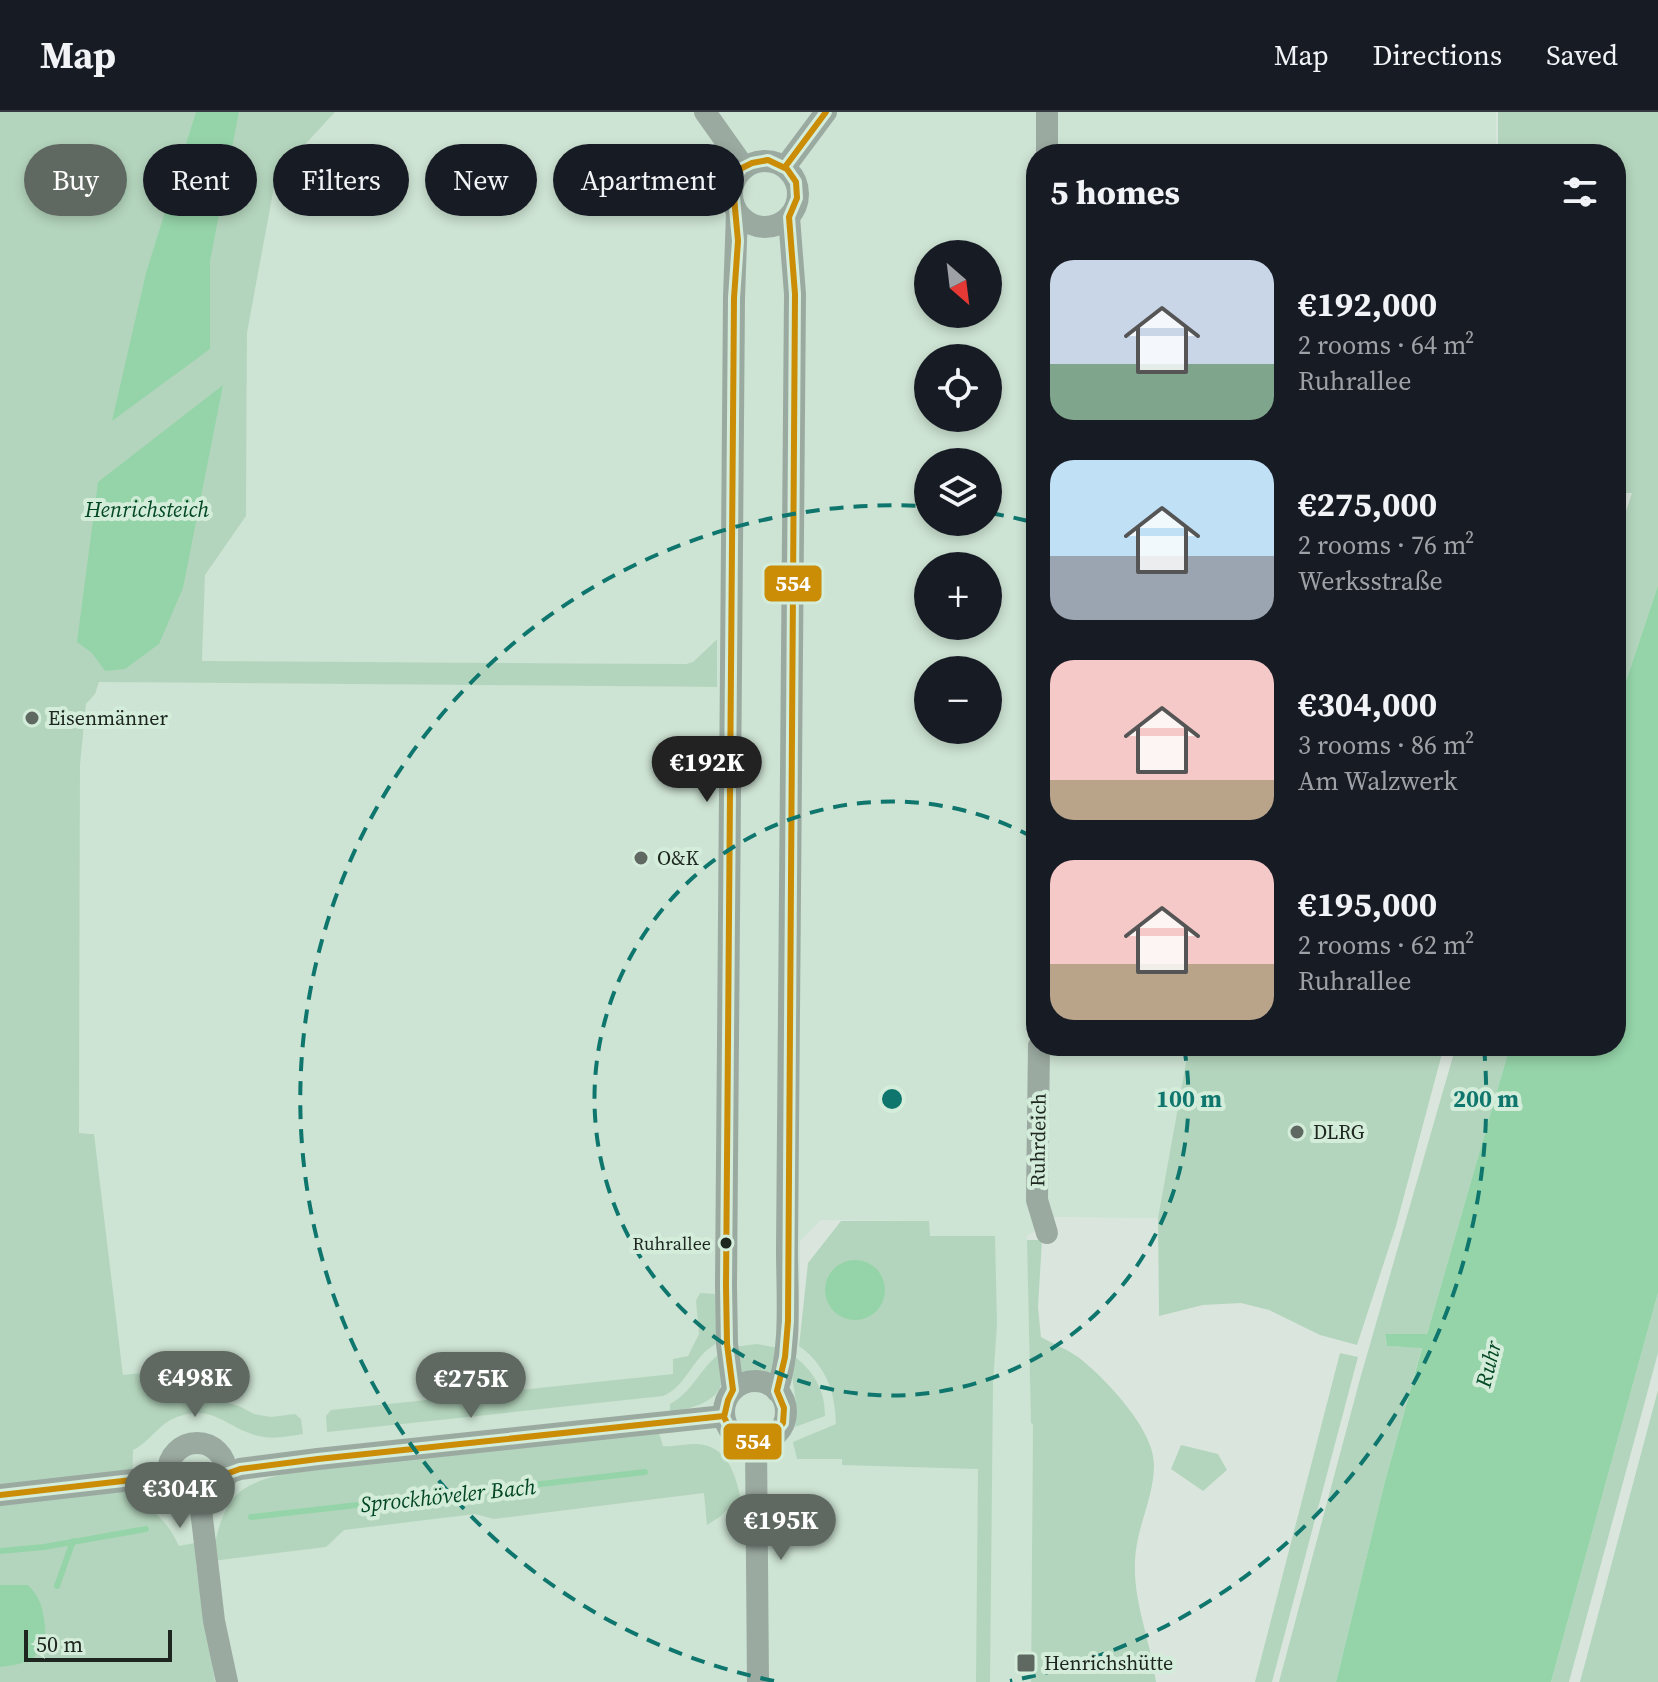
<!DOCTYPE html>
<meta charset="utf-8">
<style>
:root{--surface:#171b24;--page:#20242c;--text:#f1f3f6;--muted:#9ea1a6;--line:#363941;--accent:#5f6962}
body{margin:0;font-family:"Source Serif 4",serif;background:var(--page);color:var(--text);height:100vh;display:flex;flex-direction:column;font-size:30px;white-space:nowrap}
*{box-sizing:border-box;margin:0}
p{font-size:26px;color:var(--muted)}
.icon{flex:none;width:44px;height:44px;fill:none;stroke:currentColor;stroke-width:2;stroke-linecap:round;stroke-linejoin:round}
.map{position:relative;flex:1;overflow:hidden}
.panel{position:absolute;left:1026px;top:32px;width:600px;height:912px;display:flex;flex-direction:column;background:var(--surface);border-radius:32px;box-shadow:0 4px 12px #0003}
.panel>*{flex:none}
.top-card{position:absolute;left:24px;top:32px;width:760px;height:72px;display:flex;gap:16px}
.needle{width:52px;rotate:152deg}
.buttons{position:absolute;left:914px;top:128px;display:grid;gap:16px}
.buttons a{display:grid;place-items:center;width:88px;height:88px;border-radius:50%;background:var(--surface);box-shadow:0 4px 12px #0003;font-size:40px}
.scale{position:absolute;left:24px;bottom:20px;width:148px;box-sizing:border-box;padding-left:8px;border:4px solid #1d261f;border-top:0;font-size:22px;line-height:28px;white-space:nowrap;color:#1d261f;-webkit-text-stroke:6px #d4ecda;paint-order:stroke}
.price{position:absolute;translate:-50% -68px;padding:0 18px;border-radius:28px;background:var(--accent);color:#fff;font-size:26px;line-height:52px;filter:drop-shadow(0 2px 4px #0008)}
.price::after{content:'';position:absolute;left:50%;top:48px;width:24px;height:18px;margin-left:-12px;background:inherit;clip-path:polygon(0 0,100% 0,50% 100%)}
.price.active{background:#222;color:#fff}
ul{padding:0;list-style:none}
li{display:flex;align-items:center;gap:24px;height:200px;padding:0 24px}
li span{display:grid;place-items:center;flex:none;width:224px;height:160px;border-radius:24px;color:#555}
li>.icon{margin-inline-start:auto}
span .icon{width:96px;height:96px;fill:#fffc;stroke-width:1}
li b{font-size:34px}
h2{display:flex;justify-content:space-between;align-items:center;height:96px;padding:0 24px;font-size:34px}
.chip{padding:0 28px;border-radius:36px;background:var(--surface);box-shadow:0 4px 12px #0003;font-size:28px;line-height:72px}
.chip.active{background:var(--accent);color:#fff}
header{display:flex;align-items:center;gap:48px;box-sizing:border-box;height:112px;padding:0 40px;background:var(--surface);border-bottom:2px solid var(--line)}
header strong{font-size:38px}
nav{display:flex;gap:44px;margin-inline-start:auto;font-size:28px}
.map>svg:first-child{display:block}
.built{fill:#cde3d3;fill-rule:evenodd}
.green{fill:#b4d5bd}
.water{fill:#95d4a9}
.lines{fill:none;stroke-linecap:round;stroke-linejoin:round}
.stream{stroke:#95d4a9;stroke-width:6}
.minor{stroke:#9baaa1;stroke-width:22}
.bus-1-casing{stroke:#d4ecda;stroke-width:12}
.bus-1{stroke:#cb8c06;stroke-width:6}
.ring{fill:none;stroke:#0f766e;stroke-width:4;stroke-dasharray:14 10}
.poi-dot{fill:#5f6962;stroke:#d4ecda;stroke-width:3}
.bus-dot{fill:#1d261f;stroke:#d4ecda;stroke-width:3}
.labels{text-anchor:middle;stroke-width:8;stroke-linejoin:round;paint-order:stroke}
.bus-label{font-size:18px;fill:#1d261f;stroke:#d4ecda;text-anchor:end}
.poi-label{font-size:20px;fill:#1d261f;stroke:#d4ecda;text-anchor:start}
.street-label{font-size:20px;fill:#1d261f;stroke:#d4ecda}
.water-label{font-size:22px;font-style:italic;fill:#014723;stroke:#d4ecda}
.centre{fill:#0f766e;stroke:#d4ecda;stroke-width:4}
.ring-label{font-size:24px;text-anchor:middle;font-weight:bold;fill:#0f766e;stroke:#d4ecda;stroke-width:8;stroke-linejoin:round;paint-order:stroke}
.line-badge{stroke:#d4ecda;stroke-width:3}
.badge-label{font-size:22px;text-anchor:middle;font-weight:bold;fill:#fff}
</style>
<header>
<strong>Map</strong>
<nav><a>Map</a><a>Directions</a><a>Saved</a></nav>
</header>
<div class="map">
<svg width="1658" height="1570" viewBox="0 0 1658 1570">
<rect width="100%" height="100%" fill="#dae6dd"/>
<path class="built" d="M 335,0 L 1496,0 L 1496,42 L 1036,42 L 1036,934 L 1189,934 L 1158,1106 L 1054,1105 L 1027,1124 L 1031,1310 L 1033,1311 L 1031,1570 L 215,1570 L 196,1452 L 130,1396 L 133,1387 L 133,1338 L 92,1021 L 79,1021 L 80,653 L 86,592 L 95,582 L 98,570 L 717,575 L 716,527 L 693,550 L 686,552 L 202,549 L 205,463 L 246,404 L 247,221 L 276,64 ZM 928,142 L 988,142 L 988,202 L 928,202 ZM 928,246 L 988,246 L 988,306 L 928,306 ZM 928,350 L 988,350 L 988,410 L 928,410 ZM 928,454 L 988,454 L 988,514 L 928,514 ZM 928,558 L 988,558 L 988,618 L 928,618 ZM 821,1108 L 929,1109 L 930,1124 L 835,1293 L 824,1259 L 799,1233 L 800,1129 Z"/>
<g class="green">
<path d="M 0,0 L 335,0 L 276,64 L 247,221 L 246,404 L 205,463 L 202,549 L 686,552 L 693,550 L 717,527 L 717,575 L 99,570 L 95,582 L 86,592 L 80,653 L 79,1021 L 94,1022 L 123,1263 L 161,1259 L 165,1283 L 194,1281 L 239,1294 L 254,1302 L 271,1305 L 295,1302 L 301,1307 L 303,1322 C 289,1324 273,1328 259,1324 C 228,1317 213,1291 177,1305 C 158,1312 150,1330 133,1338 L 132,1390 C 158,1399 167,1410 179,1434 L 216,1427 C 228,1375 249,1370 297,1359 L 659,1321 L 663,1334 C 674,1335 685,1332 696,1332 C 726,1333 735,1360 740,1384 L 721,1404 L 707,1413 L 704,1381 L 494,1407 L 475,1402 L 344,1418 L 326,1435 L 196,1451 L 215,1570 L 0,1570 Z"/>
<polygon points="1498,0 1658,0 1658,473 1616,599 1616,430 1632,381 1616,381 1616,42 1498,42"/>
<polygon points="1189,934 1444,934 1396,1114 1357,1233 1320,1223 1269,1198 1241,1191 1203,1193 1159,1204 1158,1106"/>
<polygon points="1456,934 1510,934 1427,1222 1385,1222 1387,1234 1422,1235 1385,1369 1336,1570 1279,1570 1360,1267"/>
<path d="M 841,1109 L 929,1109 L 930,1124 L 995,1124 L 997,1212 L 993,1271 L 990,1570 L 976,1570 L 978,1357 L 842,1353 L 842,1347 L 797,1347 L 793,1330 L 836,1312 C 835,1279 826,1254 799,1234 L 808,1151 Z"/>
<path d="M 1027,1128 L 1042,1128 L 1038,1195 L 1041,1225 C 1053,1232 1067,1237 1078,1245 C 1105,1266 1155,1318 1154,1353 C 1154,1386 1136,1416 1135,1449 C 1133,1490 1151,1530 1156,1570 L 1031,1570 L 1033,1312 L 1031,1311 Z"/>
<path d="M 700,1181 L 715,1182 L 720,1185 L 721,1229 C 691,1243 689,1273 663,1284 L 327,1320 L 326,1304 L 331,1298 L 673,1262 L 673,1247 L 688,1244 L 699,1222 L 696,1189 Z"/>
<polygon points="1658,1181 1658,1241 1569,1570 1551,1570"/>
<polygon points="757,1232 778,1236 774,1264 757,1260 738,1263 734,1235"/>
<path d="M 722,1240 C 722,1250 725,1264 721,1273 C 715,1292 686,1297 670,1301 L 670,1292 C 693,1280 701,1254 722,1240 Z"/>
<path d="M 790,1241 C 812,1257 825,1276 825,1304 L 795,1315 C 800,1291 790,1266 790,1241 Z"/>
<polygon points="1340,1241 1358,1245 1272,1570 1255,1570"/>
<polygon points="1658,1278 1658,1570 1580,1570"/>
<polygon points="1181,1333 1218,1342 1227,1358 1203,1379 1171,1357"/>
</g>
<g class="water">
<polygon points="196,0 239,0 210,149 210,237 112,309 146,161"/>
<polygon points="223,273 183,476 159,532 125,557 105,559 92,541 77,530 98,370"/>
<polygon points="1658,473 1658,1181 1551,1570 1336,1570 1385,1369 1422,1236 1387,1234 1385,1222 1427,1222 1510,934 1616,934 1616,599"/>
<circle cx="855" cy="1178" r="30"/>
<path d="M 0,1473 L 28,1473 C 38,1483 42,1492 44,1507 C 50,1542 32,1552 0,1555 Z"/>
</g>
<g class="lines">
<g class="stream">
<polyline points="251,1405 645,1360"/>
<polyline points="0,1439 44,1435 146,1417"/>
<polyline points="57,1474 73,1429"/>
</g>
<g class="minor">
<polyline points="705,0 744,55"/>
<polyline points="1047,42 1047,0"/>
<circle cx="765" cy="82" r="33"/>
<polyline points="785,55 826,0"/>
<polyline points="1039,934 1037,1088 1047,1121"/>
<circle cx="755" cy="1300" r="31"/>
<polyline points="733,1278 727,1232 726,1174 734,186 737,101"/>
<path d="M 777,1279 C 792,1236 787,1183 787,1138 L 795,182 L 789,105"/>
<circle cx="197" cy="1360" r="29"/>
<polyline points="756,1331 758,1570"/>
<polyline points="226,1362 240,1357 318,1347 724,1304"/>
<polyline points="0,1383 167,1364"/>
<polyline points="200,1389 214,1509 227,1570"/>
</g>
<g class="bus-1-casing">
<g id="bus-1">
<polygon points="768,48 787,57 796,70 797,86 789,105 795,182 788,1209 785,1245 777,1279 784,1296 783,1311 773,1324 756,1331 731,1319 724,1305 728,1288 733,1278 727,1232 726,1174 734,186 738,129 734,85 736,64 742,56 752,51"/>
<polyline points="785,55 826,0"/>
<polyline points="226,1362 240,1357 318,1347 724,1304"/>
<polyline points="0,1383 167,1364"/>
</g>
</g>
<use href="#bus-1" class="bus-1"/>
</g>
<g class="ring">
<path d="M1184 935A297 297 0 1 1 1036 727"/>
<path d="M774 1569A594 594 0 0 1 923 394M990 401A594 594 0 0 1 1036 411M1484 935A594 594 0 0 1 1010 1569"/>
</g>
<g class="poi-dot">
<circle cx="32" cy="606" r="8"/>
<circle cx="641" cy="746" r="8"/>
<circle cx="1297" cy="1020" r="8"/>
<rect x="1016" y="1541" width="20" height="20" rx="4"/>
</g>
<circle class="bus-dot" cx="726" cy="1131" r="7"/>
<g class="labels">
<g class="bus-label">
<text x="711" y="1138">Ruhrallee</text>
</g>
<g class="poi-label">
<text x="48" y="613">Eisenmänner</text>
<text x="657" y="753">O&amp;K</text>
<text x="1313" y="1027">DLRG</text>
<text x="1044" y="1558">Henrichshütte</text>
</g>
<g class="street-label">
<text transform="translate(1038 1028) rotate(-89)" y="7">Ruhrdeich</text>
</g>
<g class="water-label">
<text x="147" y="405">Henrichsteich</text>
<text transform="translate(1488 1252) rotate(-76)" y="8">Ruhr</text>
<text transform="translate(448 1383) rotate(-6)" y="8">Sprockhöveler Bach</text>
</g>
</g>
<circle cx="892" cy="987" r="12" class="centre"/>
<g class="ring-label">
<text x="1189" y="995">100 m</text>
<text x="1486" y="995">200 m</text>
</g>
<g class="line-badge">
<rect x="763" y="452" width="60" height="39" rx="8" fill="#cb8c06"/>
<rect x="722" y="1310" width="61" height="39" rx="8" fill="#cb8c06"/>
</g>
<g class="badge-label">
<text x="793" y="479">554</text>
<text x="753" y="1337">554</text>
</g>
</svg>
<div class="buttons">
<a><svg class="needle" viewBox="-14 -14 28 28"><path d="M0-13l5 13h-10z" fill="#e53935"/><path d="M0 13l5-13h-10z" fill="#9ea1a6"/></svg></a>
<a><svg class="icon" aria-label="locate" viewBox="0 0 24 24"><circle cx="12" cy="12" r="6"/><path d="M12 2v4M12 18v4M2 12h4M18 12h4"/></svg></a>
<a><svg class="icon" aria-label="layers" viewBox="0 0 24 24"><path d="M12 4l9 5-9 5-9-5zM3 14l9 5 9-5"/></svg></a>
<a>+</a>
<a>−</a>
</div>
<div class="scale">50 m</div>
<b class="price active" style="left:707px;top:692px">€192K</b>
<b class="price" style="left:195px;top:1307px">€498K</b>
<b class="price" style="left:471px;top:1308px">€275K</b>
<b class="price" style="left:180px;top:1418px">€304K</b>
<b class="price" style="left:781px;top:1450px">€195K</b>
<div class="top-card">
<a class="chip active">Buy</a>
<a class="chip">Rent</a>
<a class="chip">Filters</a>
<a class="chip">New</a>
<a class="chip">Apartment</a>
</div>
<section class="panel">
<h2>5 homes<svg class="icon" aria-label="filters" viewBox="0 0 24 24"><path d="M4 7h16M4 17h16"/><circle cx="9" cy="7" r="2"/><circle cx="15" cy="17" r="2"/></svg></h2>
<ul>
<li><span style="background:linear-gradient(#c9d6e8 65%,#7fa58c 0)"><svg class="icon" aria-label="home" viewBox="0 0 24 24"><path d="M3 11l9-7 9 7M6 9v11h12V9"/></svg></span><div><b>€192,000</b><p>2 rooms · 64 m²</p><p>Ruhrallee</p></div></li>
<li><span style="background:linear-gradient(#bfe0f5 60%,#9aa5b1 0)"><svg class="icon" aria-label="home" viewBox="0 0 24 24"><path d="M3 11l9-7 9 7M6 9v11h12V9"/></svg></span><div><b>€275,000</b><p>2 rooms · 76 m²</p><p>Werksstraße</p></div></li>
<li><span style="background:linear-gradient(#f6c9c9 75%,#b9a48a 0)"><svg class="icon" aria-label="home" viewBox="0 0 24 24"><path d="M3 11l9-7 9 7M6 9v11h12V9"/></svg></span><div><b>€304,000</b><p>3 rooms · 86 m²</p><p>Am Walzwerk</p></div></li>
<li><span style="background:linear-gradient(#f6c9c9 65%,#b9a48a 0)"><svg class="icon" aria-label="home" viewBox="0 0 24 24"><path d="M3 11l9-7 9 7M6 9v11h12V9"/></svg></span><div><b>€195,000</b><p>2 rooms · 62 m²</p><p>Ruhrallee</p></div></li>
</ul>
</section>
</div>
